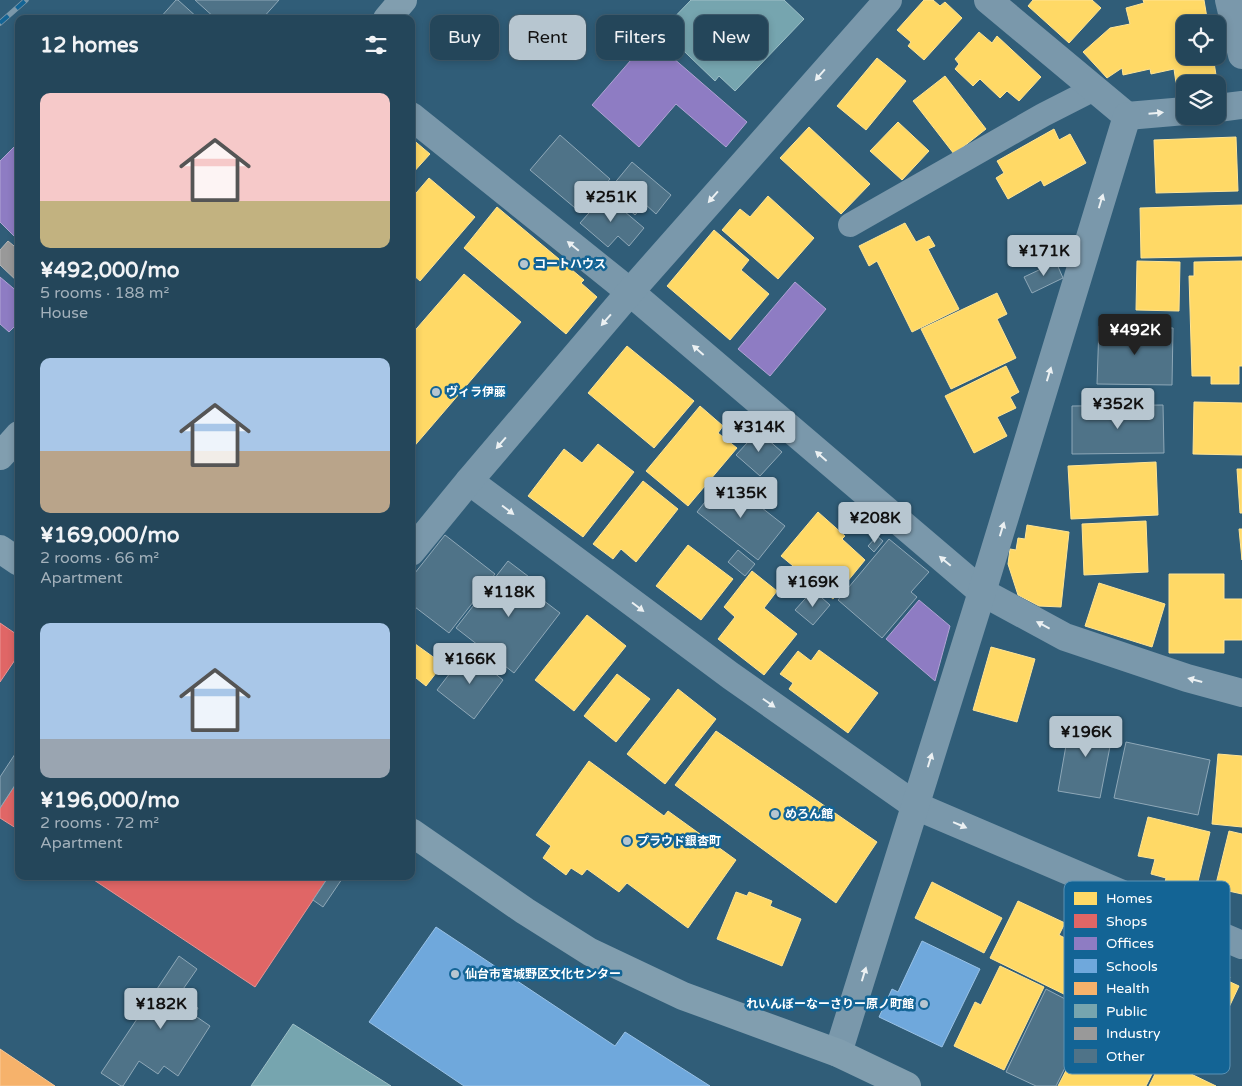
<!DOCTYPE html>
<meta charset="utf-8">
<style>
:root{--surface:#24465a;--page:#305063;--text:#f1f3f6;--muted:#a3b1bb;--line:#415e70;--accent:#b7c6d0}
body{margin:0;font-family:"Varela Round","Noto Sans JP",sans-serif;background:var(--page);color:var(--text);height:100vh;display:flex;flex-direction:column;font-size:19px;white-space:nowrap}
*{box-sizing:border-box;margin:0}
p{font-size:16px;color:var(--muted)}
.icon{flex:none;width:28px;height:28px;fill:none;stroke:currentColor;stroke-width:2;stroke-linecap:round;stroke-linejoin:round}
.map{position:relative;flex:1;overflow:hidden}
.details{position:absolute;left:15px;top:15px;width:400px;height:865px;display:flex;flex-direction:column;background:var(--surface);border-radius:10px;box-shadow:0 2px 8px #0003,0 0 0 1px var(--line)}
.details>*{flex:none}
.guide{position:absolute;left:430px;top:15px;width:475px;height:45px;display:flex;gap:10px}
.buttons{position:absolute;left:1176px;top:15px;display:grid;gap:10px}
.buttons a{display:grid;place-items:center;width:50px;height:50px;border-radius:10px;background:var(--surface);box-shadow:0 2px 8px #0003,0 0 0 1px var(--line);font-size:25px}
.price{position:absolute;translate:-50% -42px;padding:0 11px;border-radius:5px;background:var(--accent);color:#111;font-size:16px;line-height:32px;filter:drop-shadow(0 1px 2px #0008)}
.price::after{content:'';position:absolute;left:50%;top:30px;width:15px;height:11px;margin-left:-8px;background:inherit;clip-path:polygon(0 0,100% 0,50% 100%)}
.price.selected{background:#222;color:#fff}
ul{padding:0;list-style:none}
li{display:grid;align-content:center;gap:10px;height:265px;padding:0 25px}
li span{display:grid;place-items:center;height:155px;border-radius:10px;color:#555}
li>.icon{margin-inline-start:auto}
span .icon{width:90px;height:90px;fill:#fffc;stroke-width:1}
li b{font-size:21px}
h2{display:flex;justify-content:space-between;align-items:center;height:60px;padding:0 25px;font-size:21px}
.tag{padding:0 18px;border-radius:10px;background:var(--surface);box-shadow:0 2px 8px #0003,0 0 0 1px var(--line);font-size:18px;line-height:45px}
.tag.selected{background:var(--accent);color:#111}
.map>svg:first-child{display:block}
.homes{fill:#ffd966;stroke:#ffe494}
.shops{fill:#e06666;stroke:#e99494}
.offices{fill:#8e7cc3;stroke:#b0a3d5}
.schools{fill:#6fa8dc;stroke:#9ac2e6}
.health{fill:#f6b26b;stroke:#f9c997}
.public{fill:#76a5af;stroke:#9fc0c7}
.industry{fill:#999;stroke:#b8b8b8}
.building{fill:#4f7388;stroke:#8ea8b8}
.lines{fill:none;stroke-linecap:round;stroke-linejoin:round}
.lane{stroke:#7a98ab;stroke-width:24}
.street{stroke:#7a98ab;stroke-width:28}
.secondary{stroke:#819eaf;stroke-width:28}
.rail-casing{stroke:#7b98aa;stroke-width:5.5}
.rail{stroke:#136495;stroke-width:4;stroke-dasharray:11;stroke-linecap:butt}
.oneway{fill:#ebf0f2}
.poi-dot{fill:#b7c6d0;stroke:#136495;stroke-width:2}
.labels{text-anchor:middle;stroke-width:5;stroke-linejoin:round;paint-order:stroke}
.poi-label{font-size:12px;font-weight:bold;fill:#fff;stroke:#136495;text-anchor:start}
.key{fill:#136495;stroke:#5a92b5;stroke-width:1}
.key-label{font-size:14px;fill:#fff}
</style>
<div class="map">
<svg width="1242" height="1086" viewBox="0 0 1242 1086">
<rect width="100%" height="100%" fill="#305d78"/>
<g class="homes">
<polygon points="924,0 933,0 940,6 945,2 962,18 924,60 908,46 911,42 897,30"/>
<polygon points="1033,0 1092,0 1101,8 1069,43 1028,6"/>
<polygon points="1143,0 1204,0 1208,24 1185,24 1185,56 1213,56 1216,75 1176,83 1174,69 1151,74 1150,69 1123,75 1122,68 1107,78 1083,52 1110,28 1130,24 1126,8 1144,3"/>
<polygon points="979,32 992,43 997,36 1041,77 1019,101 1007,91 1000,98 980,79 973,86 955,69 959,64 955,59"/>
<polygon points="877,58 906,81 866,130 837,106"/>
<polygon points="945,76 986,129 954,154 913,101"/>
<polygon points="898,122 929,151 902,180 870,151"/>
<polygon points="809,127 870,184 841,214 780,158"/>
<polygon points="1054,129 1059,140 1070,134 1086,163 1044,186 1041,180 1008,199 996,178 1004,173 997,161"/>
<polygon points="1236,137 1238,191 1156,193 1154,140"/>
<polygon points="411,138 430,154 411,175"/>
<polygon points="429,178 475,217 420,281 411,273 411,199"/>
<polygon points="768,196 814,238 778,279 722,230 740,209 750,217"/>
<polygon points="1242,205 1242,256 1141,258 1140,208"/>
<polygon points="497,207 584,280 581,283 597,297 566,334 464,248"/>
<polygon points="905,223 916,242 929,236 935,246 928,249 959,309 912,332 877,261 869,266 859,246"/>
<polygon points="714,230 749,260 741,270 769,294 730,340 667,286"/>
<polygon points="1137,261 1180,262 1179,311 1136,310"/>
<polygon points="1242,261 1242,366 1239,366 1239,384 1211,384 1211,376 1192,376 1189,276 1194,276 1194,262"/>
<polygon points="464,274 521,322 411,450 411,335"/>
<polygon points="997,293 1007,314 997,319 1016,358 951,389 921,329"/>
<polygon points="627,346 694,401 654,448 588,393"/>
<polygon points="1006,366 1019,392 1010,397 1016,408 997,417 1007,436 974,453 945,396"/>
<polygon points="1194,402 1242,403 1242,455 1193,454"/>
<polygon points="700,406 723,426 718,433 737,448 688,506 646,471"/>
<polygon points="598,444 634,472 583,537 528,496 564,449 582,463"/>
<polygon points="1156,462 1158,515 1071,519 1068,466"/>
<polygon points="1237,469 1242,469 1242,513 1240,513"/>
<polygon points="643,481 678,509 636,562 621,549 613,559 593,544"/>
<polygon points="818,512 845,536 842,539 865,560 833,599 781,556"/>
<polygon points="1146,521 1148,572 1084,575 1082,524"/>
<polygon points="1027,525 1069,532 1061,607 1039,606 1018,595 1008,564 1010,549 1016,550 1018,538 1025,539"/>
<polygon points="1239,529 1242,529 1242,560"/>
<polygon points="688,545 733,579 701,620 656,586"/>
<polygon points="752,571 777,591 764,608 797,634 764,675 718,639 735,617 724,607"/>
<polygon points="1169,574 1224,574 1224,599 1242,599 1242,640 1224,640 1224,653 1169,653"/>
<polygon points="1099,583 1165,604 1152,647 1085,626"/>
<polygon points="587,615 626,646 574,711 535,680"/>
<polygon points="411,641 443,664 426,686 411,674"/>
<polygon points="991,647 1035,659 1017,722 973,710"/>
<polygon points="819,650 878,693 848,733 789,689 793,683 780,674 798,651 811,661"/>
<polygon points="617,674 650,699 616,742 584,716"/>
<polygon points="678,689 716,719 665,784 627,754"/>
<polygon points="716,731 877,842 836,903 675,785"/>
<polygon points="1218,754 1242,756 1242,827 1212,824"/>
<polygon points="589,761 664,816 668,811 736,860 688,928 627,883 619,892 587,869 582,875 571,868 566,875 543,858 551,846 536,835"/>
<polygon points="1148,817 1210,832 1194,898 1163,891 1166,878 1151,874 1155,859 1138,856"/>
<polygon points="1229,831 1242,834 1242,894 1215,888"/>
<polygon points="932,882 1002,918 984,953 915,918"/>
<polygon points="736,892 747,896 749,892 772,901 770,906 801,919 782,966 717,939"/>
<polygon points="1018,901 1065,923 1059,935 1094,953 1072,998 990,958"/>
<polygon points="1000,966 1044,987 1004,1070 954,1046 975,1002 981,1005"/>
<polygon points="1208,967 1230,977 1228,981 1239,986 1216,1035 1183,1020"/>
<polygon points="1101,1014 1162,1045 1155,1058 1159,1060 1146,1086 1058,1086 1090,1024 1095,1026"/>
<polygon points="1162,1060 1216,1086 1149,1086"/>
</g>
<g class="shops">
<polygon points="0,623 19,636 19,654 0,682"/>
<polygon points="19,779 19,830 0,818 0,808"/>
<polygon points="88,876 329,876 255,987"/>
</g>
<g class="offices">
<polygon points="650,38 747,122 726,147 676,104 639,147 592,105"/>
<polygon points="19,142 19,241 0,222 0,161"/>
<polygon points="0,277 19,293 19,322 9,332 0,324"/>
<polygon points="795,282 826,309 770,376 738,349"/>
<polygon points="919,600 950,626 935,681 886,639"/>
</g>
<g class="schools">
<polygon points="436,927 615,1046 625,1032 710,1086 464,1086 369,1022"/>
<polygon points="922,941 980,969 942,1047 879,1017 892,989 898,992"/>
</g>
<polygon class="health" points="0,1049 55,1086 0,1086"/>
<g class="public">
<polygon points="691,0 784,0 804,19 735,91 719,76 715,81 662,30"/>
<polygon points="293,1024 391,1086 251,1086"/>
</g>
<polygon class="industry" points="8,241 19,250 19,283 0,265 0,250"/>
<g class="building">
<polygon points="176,0 178,0 199,19 159,19"/>
<polygon points="195,0 279,0 262,19 216,19"/>
<polygon points="560,135 610,179 581,213 530,170"/>
<polygon points="632,162 671,195 656,214 645,204 635,215 608,191"/>
<polygon points="605,195 644,228 629,246 618,236 608,247 580,223"/>
<polygon points="1056,262 1063,278 1032,293 1024,277"/>
<polygon points="1099,326 1173,328 1172,385 1097,384"/>
<polygon points="1163,405 1164,453 1072,454 1072,406"/>
<polygon points="758,431 782,452 760,476 736,455"/>
<polygon points="724,478 785,526 758,560 697,512"/>
<polygon points="445,535 495,574 449,633 411,604 411,578"/>
<polygon points="877,536 883,541 874,552 868,546"/>
<polygon points="889,539 929,572 911,592 917,597 882,638 838,600"/>
<polygon points="738,550 755,564 745,576 728,562"/>
<polygon points="508,561 545,589 539,597 560,613 514,673 456,628"/>
<polygon points="813,590 830,605 813,625 795,610"/>
<polygon points="467,651 503,680 474,719 437,690"/>
<polygon points="1071,717 1114,726 1100,798 1058,791"/>
<polygon points="1126,742 1210,760 1198,815 1114,798"/>
<polygon points="19,748 19,779 0,808 0,777"/>
<polygon points="329,876 344,876 323,907 313,900"/>
<polygon points="179,956 197,969 179,995 198,1008 194,1015 210,1026 178,1076 164,1066 158,1074 139,1061 123,1086 121,1086 101,1073"/>
<polygon points="1046,989 1092,1013 1056,1086 1036,1086 1006,1072"/>
</g>
<g class="lines">
<polyline class="lane" points="850,225 1043,115 1094,89"/>
<g class="street">
<polyline points="988,0 1127,116 1185,111"/>
<polyline points="1229,0 1242,55"/>
<polyline points="1218,108 1242,105"/>
<polyline points="411,116 630,292 982,592 1065,637 1187,678 1242,693"/>
<polyline points="469,481 731,676 916,806 1242,945"/>
<polyline points="411,552 469,481 630,292 888,0"/>
<polyline points="838,1053 982,592 1127,116"/>
</g>
<g class="secondary">
<polyline points="387,19 403,0"/>
<polyline points="0,456 19,435"/>
<polyline points="0,549 19,562"/>
<polyline points="411,832 525,911 590,952 683,996 838,1053 907,1086"/>
</g>
<g class="rail-casing">
<polyline id="rail" points="0,23 26,0"/>
</g>
<use href="#rail" class="rail"/>
</g>
<defs><path id="oneway-solid" d="M-6-.8H1V-3.2L6.5 0L1 3.2V.8H-6Z" transform="scale(1.25)"/></defs>
<g class="oneway">
<use href="#oneway-solid" transform="translate(820 75) rotate(131)"/>
<use href="#oneway-solid" transform="translate(1156 113) rotate(-5)"/>
<use href="#oneway-solid" transform="translate(713 197) rotate(131)"/>
<use href="#oneway-solid" transform="translate(1101 201) rotate(-73)"/>
<use href="#oneway-solid" transform="translate(573 246) rotate(-141)"/>
<use href="#oneway-solid" transform="translate(606 320) rotate(131)"/>
<use href="#oneway-solid" transform="translate(698 350) rotate(-139)"/>
<use href="#oneway-solid" transform="translate(1049 374) rotate(-73)"/>
<use href="#oneway-solid" transform="translate(501 443) rotate(131)"/>
<use href="#oneway-solid" transform="translate(821 456) rotate(-139)"/>
<use href="#oneway-solid" transform="translate(508 510) rotate(37)"/>
<use href="#oneway-solid" transform="translate(1002 529) rotate(-73)"/>
<use href="#oneway-solid" transform="translate(945 561) rotate(-140)"/>
<use href="#oneway-solid" transform="translate(638 607) rotate(37)"/>
<use href="#oneway-solid" transform="translate(1043 625) rotate(-152)"/>
<use href="#oneway-solid" transform="translate(1195 680) rotate(-165)"/>
<use href="#oneway-solid" transform="translate(769 703) rotate(35)"/>
<use href="#oneway-solid" transform="translate(930 760) rotate(-73)"/>
<use href="#oneway-solid" transform="translate(960 825) rotate(23)"/>
<use href="#oneway-solid" transform="translate(864 974) rotate(-73)"/>
</g>
<g class="poi-dot">
<circle cx="524" cy="264" r="5"/>
<circle cx="436" cy="392" r="5"/>
<circle cx="775" cy="814" r="5"/>
<circle cx="627" cy="841" r="5"/>
<circle cx="455" cy="974" r="5"/>
<circle cx="924" cy="1004" r="5"/>
</g>
<g class="labels">
<g class="poi-label">
<text x="534" y="268">コートハウス</text>
<text x="446" y="396">ヴィラ伊藤</text>
<text x="785" y="818">めろん館</text>
<text x="637" y="845">プラウド銀杏町</text>
<text x="465" y="978">仙台市宮城野区文化センター</text>
<text x="914" y="1008" text-anchor="end">れいんぼーなーさりー原ノ町館</text>
</g>
</g>
<rect x="1064" y="881" width="166" height="193" rx="8" class="key"/>
<rect x="1074" y="892" width="23" height="13" fill="#ffd966"/>
<rect x="1074" y="914" width="23" height="14" fill="#e06666"/>
<rect x="1074" y="937" width="23" height="13" fill="#8e7cc3"/>
<rect x="1074" y="959" width="23" height="14" fill="#6fa8dc"/>
<rect x="1074" y="982" width="23" height="13" fill="#f6b26b"/>
<rect x="1074" y="1004" width="23" height="14" fill="#76a5af"/>
<rect x="1074" y="1027" width="23" height="13" fill="#999"/>
<rect x="1074" y="1049" width="23" height="14" fill="#4f7388"/>
<g class="key-label">
<text x="1106" y="903">Homes</text>
<text x="1106" y="926">Shops</text>
<text x="1106" y="948">Offices</text>
<text x="1106" y="971">Schools</text>
<text x="1106" y="993">Health</text>
<text x="1106" y="1016">Public</text>
<text x="1106" y="1038">Industry</text>
<text x="1106" y="1061">Other</text>
</g>
</svg>
<div class="buttons">
<a><svg class="icon" aria-label="locate" viewBox="0 0 24 24"><circle cx="12" cy="12" r="6"/><path d="M12 2v4M12 18v4M2 12h4M18 12h4"/></svg></a>
<a><svg class="icon" aria-label="layers" viewBox="0 0 24 24"><path d="M12 4l9 5-9 5-9-5zM3 14l9 5 9-5"/></svg></a>
</div>
<b class="price" style="left:611px;top:223px">¥251K</b>
<b class="price" style="left:1044px;top:277px">¥171K</b>
<b class="price selected" style="left:1135px;top:356px">¥492K</b>
<b class="price" style="left:1118px;top:430px">¥352K</b>
<b class="price" style="left:759px;top:453px">¥314K</b>
<b class="price" style="left:741px;top:519px">¥135K</b>
<b class="price" style="left:875px;top:544px">¥208K</b>
<b class="price" style="left:813px;top:608px">¥169K</b>
<b class="price" style="left:509px;top:618px">¥118K</b>
<b class="price" style="left:470px;top:685px">¥166K</b>
<b class="price" style="left:1086px;top:758px">¥196K</b>
<b class="price" style="left:161px;top:1030px">¥182K</b>
<div class="guide">
<a class="tag">Buy</a>
<a class="tag selected">Rent</a>
<a class="tag">Filters</a>
<a class="tag">New</a>
</div>
<section class="details">
<h2>12 homes<svg class="icon" aria-label="filters" viewBox="0 0 24 24"><path d="M4 7h16M4 17h16"/><circle cx="9" cy="7" r="2"/><circle cx="15" cy="17" r="2"/></svg></h2>
<ul>
<li><span style="background:linear-gradient(#f6c9c9 70%,#c2b280 0)"><svg class="icon" aria-label="home" viewBox="0 0 24 24"><path d="M3 11l9-7 9 7M6 9v11h12V9"/></svg></span><div><b>¥492,000/mo</b><p>5 rooms · 188 m²</p><p>House</p></div></li>
<li><span style="background:linear-gradient(#a9c7e8 60%,#b9a48a 0)"><svg class="icon" aria-label="home" viewBox="0 0 24 24"><path d="M3 11l9-7 9 7M6 9v11h12V9"/></svg></span><div><b>¥169,000/mo</b><p>2 rooms · 66 m²</p><p>Apartment</p></div></li>
<li><span style="background:linear-gradient(#a9c7e8 75%,#9aa5b1 0)"><svg class="icon" aria-label="home" viewBox="0 0 24 24"><path d="M3 11l9-7 9 7M6 9v11h12V9"/></svg></span><div><b>¥196,000/mo</b><p>2 rooms · 72 m²</p><p>Apartment</p></div></li>
</ul>
</section>
</div>
